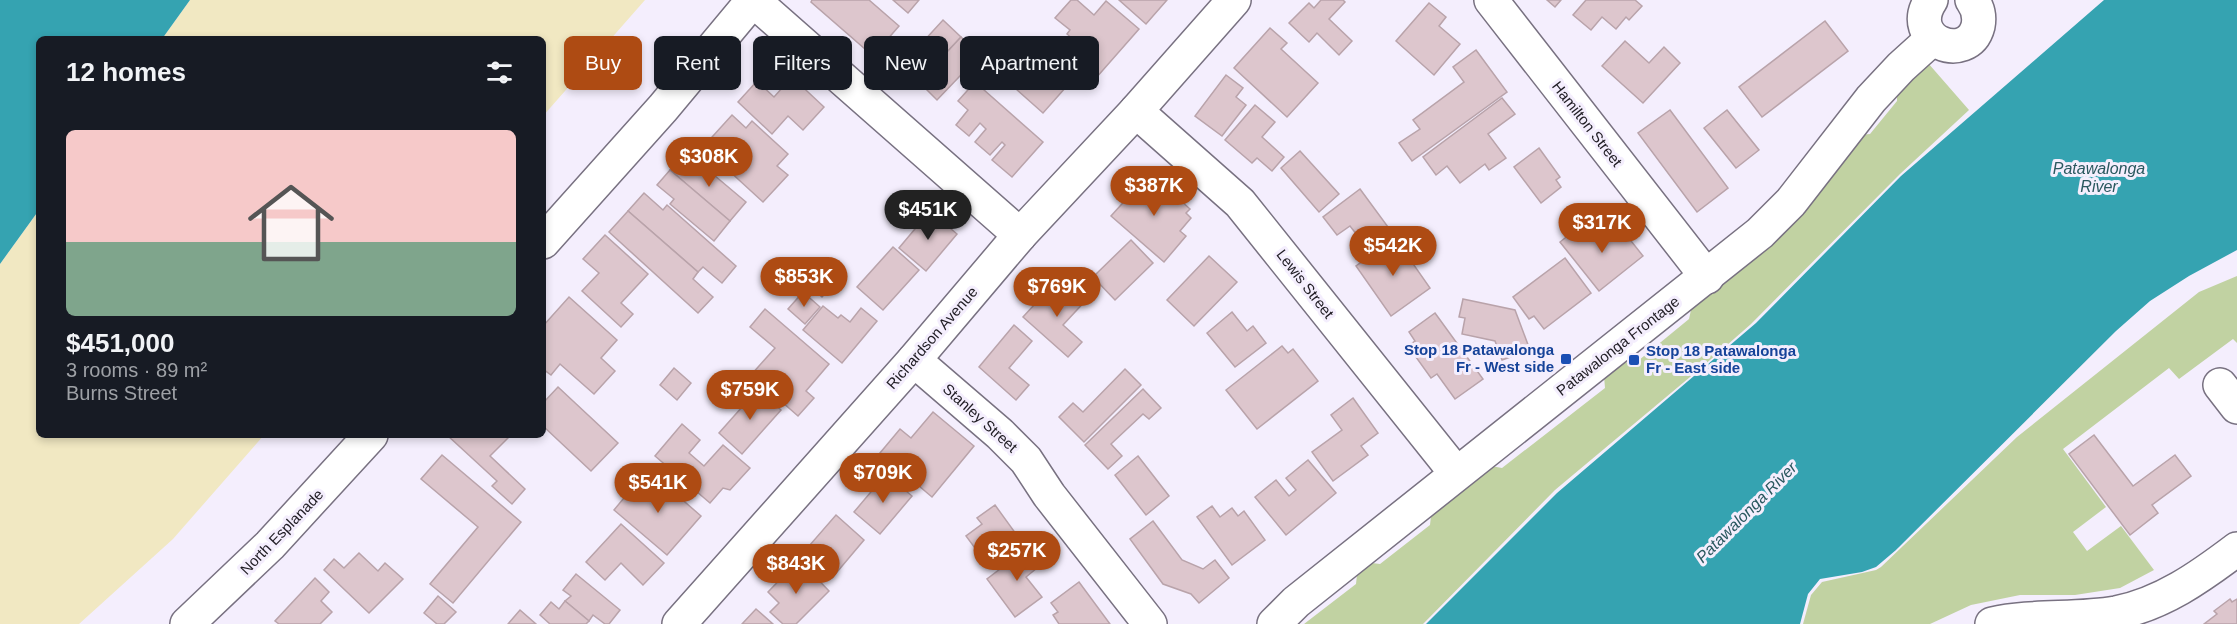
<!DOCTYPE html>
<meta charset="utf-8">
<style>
:root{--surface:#171b24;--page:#242831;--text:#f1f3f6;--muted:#9ea1a6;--line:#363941;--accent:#ae4b13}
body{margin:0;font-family:Helvetica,sans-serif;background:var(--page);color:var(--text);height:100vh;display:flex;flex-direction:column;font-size:22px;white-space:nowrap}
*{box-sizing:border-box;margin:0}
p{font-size:20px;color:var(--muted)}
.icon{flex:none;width:33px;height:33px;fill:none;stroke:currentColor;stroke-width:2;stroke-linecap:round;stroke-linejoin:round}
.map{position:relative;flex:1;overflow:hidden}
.details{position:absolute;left:36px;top:36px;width:510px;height:402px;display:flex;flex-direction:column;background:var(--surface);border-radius:9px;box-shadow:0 3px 9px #0003}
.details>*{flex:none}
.hud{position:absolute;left:564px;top:36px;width:570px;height:54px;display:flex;gap:12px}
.price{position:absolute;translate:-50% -51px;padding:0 14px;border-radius:21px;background:var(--accent);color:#fff;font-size:20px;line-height:39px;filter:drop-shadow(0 2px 3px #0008)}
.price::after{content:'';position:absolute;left:50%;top:36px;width:18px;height:14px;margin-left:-9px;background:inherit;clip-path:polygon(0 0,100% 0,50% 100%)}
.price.on{background:#222;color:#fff}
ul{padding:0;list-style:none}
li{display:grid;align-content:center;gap:12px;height:318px;padding:0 30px}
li+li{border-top:2px solid var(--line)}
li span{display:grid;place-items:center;height:186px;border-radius:9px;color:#555}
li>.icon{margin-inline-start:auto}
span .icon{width:108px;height:108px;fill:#fffc;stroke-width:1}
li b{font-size:26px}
h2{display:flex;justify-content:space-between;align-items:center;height:72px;padding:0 30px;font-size:26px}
.tag{padding:0 21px;border-radius:9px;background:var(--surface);box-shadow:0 3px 9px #0003;font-size:21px;line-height:54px}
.tag.on{background:var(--accent);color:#fff}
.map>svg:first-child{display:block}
.green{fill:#c1d2a2}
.sand{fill:#f1e8c2}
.water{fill:#35a3b1}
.building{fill:#ddc6cd;stroke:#b9a3aa;stroke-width:1.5}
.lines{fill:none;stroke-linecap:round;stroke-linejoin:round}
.minor-casing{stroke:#787181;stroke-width:36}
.minor{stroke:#fff;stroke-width:33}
.transit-dot{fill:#1a4fb4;stroke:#f4eefd;stroke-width:2}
.labels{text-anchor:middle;stroke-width:6;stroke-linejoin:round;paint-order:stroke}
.street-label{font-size:15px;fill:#1f1c23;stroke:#f4eefd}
.transit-label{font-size:15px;font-weight:bold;fill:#164399;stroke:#f4eefd;text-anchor:end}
.water-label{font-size:16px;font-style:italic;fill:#2a585f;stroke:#f4eefd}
</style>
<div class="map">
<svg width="2237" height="624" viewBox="0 0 2237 624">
<rect width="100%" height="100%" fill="#f4eefd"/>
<g class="green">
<polygon points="1928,63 1969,110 1900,174 1751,324 1702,367 1555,490 1423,624 1304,624 1356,584 1357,575 1372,563 1380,564 1430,525 1431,516 1491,466 1502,468 1605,388 1604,376 1623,361 1633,365 1689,319 1691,310 1779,236 1860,135 1870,134 1897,101 1897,90"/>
<polygon points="2237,276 2237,343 2233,339 2179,379 2169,368 2063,449 2106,507 2073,532 2087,551 2121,526 2154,570 2120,588 2075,595 2020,595 1971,605 1930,624 1803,624 1811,595 1822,582 1876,570 1881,567 2017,437 2199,292"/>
</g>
<g class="sand">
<polygon points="190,0 645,0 543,116 543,39 162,39"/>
<polygon points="39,210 39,435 264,435 173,539 79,624 0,624 0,264"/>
</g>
<g class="water">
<polygon points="0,0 190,0 162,39 39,39 39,210 0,264"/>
<polygon points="2104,0 2237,0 2237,250 2189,276 2150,301 2116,331 1896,550 1876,567 1862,572 1820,579 1808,594 1800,624 1426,624 1557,493 1756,323 1901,176"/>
</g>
<g class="building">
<polygon points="812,0 869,0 899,26 873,56 811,2"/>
<polygon points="893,0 919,0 908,13"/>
<polygon points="1071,0 1077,0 1094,15 1106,1 1139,29 1096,78 1067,53 1076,42 1067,34 1070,30 1055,18"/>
<polygon points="1119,0 1167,0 1146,24"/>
<polygon points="1321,0 1343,0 1345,2 1329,19 1352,41 1339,55 1317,33 1309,42 1289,23 1309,3 1314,8"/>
<polygon points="1547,0 1561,0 1555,7"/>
<polygon points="1586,0 1635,0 1642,6 1629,20 1626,17 1616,29 1602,17 1591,30 1573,15"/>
<polygon points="1429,3 1446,17 1439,26 1460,44 1434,75 1396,41"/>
<polygon points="943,20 961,37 919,82 901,66"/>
<polygon points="1825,21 1848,51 1762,117 1739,87"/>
<polygon points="1270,28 1287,43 1281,49 1318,83 1287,117 1234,68"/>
<polygon points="961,37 980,55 937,100 919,82"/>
<polygon points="1625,41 1649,63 1664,47 1680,63 1643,103 1602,66"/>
<polygon points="1476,50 1507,92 1412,161 1399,143 1420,129 1413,120 1464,82 1453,67"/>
<polygon points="1047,54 1074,78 1043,113 1016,89"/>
<polygon points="1226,75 1243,88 1236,97 1246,105 1222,136 1195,116"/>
<polygon points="792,77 824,107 803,130 788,116 772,134 738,102 757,81 774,97"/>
<polygon points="975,82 1043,142 1012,177 992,160 1005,145 1002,142 990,155 975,142 986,129 980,123 969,136 956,125 968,110 958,101"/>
<polygon points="1502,98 1515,114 1488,134 1506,158 1489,170 1485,164 1460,183 1447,166 1436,175 1423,157"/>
<polygon points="1255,105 1275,122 1262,137 1284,157 1272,171 1257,158 1252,163 1225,140"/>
<polygon points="1670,110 1728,188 1697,212 1638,133"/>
<polygon points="1727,110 1759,150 1736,168 1704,128"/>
<polygon points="732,115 746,128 752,121 788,154 777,166 788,175 763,202 703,147"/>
<polygon points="1539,148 1560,177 1556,180 1561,187 1541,203 1514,167"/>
<polygon points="1300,151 1339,194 1319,212 1281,168"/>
<polygon points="681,156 697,170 702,165 746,202 730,221 670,170"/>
<polygon points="670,170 730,221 714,241 670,204 674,199 657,185"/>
<polygon points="1150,173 1190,209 1186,213 1191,218 1180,231 1186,236 1164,262 1111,216"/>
<polygon points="1360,189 1388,227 1380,232 1384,238 1368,249 1350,226 1337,235 1323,217"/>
<polygon points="644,193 663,210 667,205 736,266 722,283 703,267 698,272 628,211"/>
<polygon points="628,211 698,272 693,279 713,297 698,313 609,232"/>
<polygon points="930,211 957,234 926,271 899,248"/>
<polygon points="1598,222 1609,236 1620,227 1643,256 1599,291 1560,242 1575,230 1580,237"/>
<polygon points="605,235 648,274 621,303 633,314 621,327 582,291 599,273 583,259"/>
<polygon points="1395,238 1430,288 1391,316 1356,266"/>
<polygon points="1131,240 1153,263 1115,300 1093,277"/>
<polygon points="893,247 919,270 883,310 857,287"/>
<polygon points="1209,256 1237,282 1194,326 1167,300"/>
<polygon points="1565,258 1591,293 1544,329 1534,316 1529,319 1513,297"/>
<polygon points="819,265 836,281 822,297 805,282"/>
<polygon points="1070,283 1088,298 1063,325 1082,342 1068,357 1023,317 1046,292 1055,300"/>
<polygon points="803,292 820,307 805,324 788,309"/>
<polygon points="569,297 617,340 601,358 615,371 594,394 560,364 551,375 543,369 543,355 545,352 543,350 543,326"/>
<polygon points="1463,299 1515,310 1530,350 1502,360 1495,341 1462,334 1465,318 1459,317"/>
<polygon points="823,306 838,318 841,315 850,322 861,308 877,321 842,363 803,330"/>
<polygon points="765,309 829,364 806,391 814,398 798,416 751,375 775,348 750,327"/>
<polygon points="1232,312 1247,331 1253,326 1266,343 1235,367 1207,333"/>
<polygon points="1435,313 1483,379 1455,399 1437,374 1431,378 1408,346 1415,341 1409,332"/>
<polygon points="1014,325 1032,341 1009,368 1029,385 1016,400 979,367"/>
<polygon points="1282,346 1288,353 1293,349 1318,381 1257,429 1226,390"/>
<polygon points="674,368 691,383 677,400 660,385"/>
<polygon points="1125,369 1141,385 1084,442 1059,417 1073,403 1083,412"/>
<polygon points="558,387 618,443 591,471 543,426 543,403"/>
<polygon points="758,389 781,410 742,454 719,433"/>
<polygon points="1143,389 1161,408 1149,419 1143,414 1111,444 1122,456 1108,469 1085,445"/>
<polygon points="1353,398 1378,433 1361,446 1368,455 1333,481 1312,452 1342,430 1331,415"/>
<polygon points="933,412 974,446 932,497 880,453 900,429 911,438"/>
<polygon points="682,424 700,440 689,453 704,466 723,445 750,468 730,490 723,488 710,503 655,456"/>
<polygon points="447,435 507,435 509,437 490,456 525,489 512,504 492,486 497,481"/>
<polygon points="2094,435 2133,486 2175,455 2191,476 2152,505 2158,513 2130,535 2069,454"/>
<polygon points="442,455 521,522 453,603 430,584 478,527 421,479"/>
<polygon points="1138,456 1169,496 1146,515 1115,475"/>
<polygon points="1308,460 1336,493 1286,535 1255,497 1276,480 1289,496 1296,490 1286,478"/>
<polygon points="886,474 912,496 880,534 854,512"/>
<polygon points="655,476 701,516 667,555 614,510 638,481 645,487"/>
<polygon points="995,505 1024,545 1008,556 1003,550 986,563 966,536 982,524 977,518"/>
<polygon points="1212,506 1220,517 1232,508 1238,516 1244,511 1265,540 1232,565 1197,517"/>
<polygon points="836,515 864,540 832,578 808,558 815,550 809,546"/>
<polygon points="1153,521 1182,560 1203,569 1215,560 1229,578 1199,603 1191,594 1163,584 1130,539"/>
<polygon points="621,524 664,563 643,585 621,563 605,580 586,562"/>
<polygon points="1029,547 1042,564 1026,577 1042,597 1015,617 987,579"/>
<polygon points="359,553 378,571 385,563 403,579 369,613 324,570 334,559 344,568"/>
<polygon points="805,566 829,591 796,624 783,624 770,612 779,603 768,592 792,567 798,573"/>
<polygon points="576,574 620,610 609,624 605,624 593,615 589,621 565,601 571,596 563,590"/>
<polygon points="315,578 329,592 321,601 332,612 320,624 279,624 275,621"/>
<polygon points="1079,582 1110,624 1059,624 1053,615 1058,612 1051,603"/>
<polygon points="438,596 456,612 444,624 437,624 424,613"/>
<polygon points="2230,599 2232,602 2237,599 2237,624 2204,624 2217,614 2214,611"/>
<polygon points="565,601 589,621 586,624 550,624 540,615 551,602 559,609"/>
<polygon points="756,609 773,624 742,624"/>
<polygon points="520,610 536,624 508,624"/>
</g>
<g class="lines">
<g class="minor-casing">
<g id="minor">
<polyline points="753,0 1020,235"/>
<polyline points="1491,0 1707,277"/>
<path d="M 1931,0 C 1904,41 1968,65 1978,26 C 1980,16 1978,8 1972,0"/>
<polyline points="1136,111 1240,203 1456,473"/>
<polyline points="543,242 663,108 753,0"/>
<polyline points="914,360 1000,434 1026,460 1049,495 1150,624"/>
<polyline points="2220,385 2237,407"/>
<polyline points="187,624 270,545 371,435"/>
<polyline points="679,624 914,360 1020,235 1136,111 1234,0"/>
<polyline points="1274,624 1296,602 1760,233 1791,202 1871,99 1901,67 1932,39"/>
<path d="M 1992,624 C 2033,615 2075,620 2116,613 C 2162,604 2200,577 2237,549"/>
</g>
</g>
<use href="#minor" class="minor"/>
</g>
<g class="transit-dot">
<rect x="1560" y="353" width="12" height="12" rx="3"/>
<rect x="1628" y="354" width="12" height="12" rx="3"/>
</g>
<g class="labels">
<g class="street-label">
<text transform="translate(1587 124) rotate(52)" y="5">Hamilton Street</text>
<text transform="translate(1305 284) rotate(52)" y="5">Lewis Street</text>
<text transform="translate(932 338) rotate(-49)" y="5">Richardson Avenue</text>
<text transform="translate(1618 346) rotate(-38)" y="5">Patawalonga Frontage</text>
<text transform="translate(980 418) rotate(42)" y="5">Stanley Street</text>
<text transform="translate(282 532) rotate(-46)" y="5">North Esplanade</text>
</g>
<g class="transit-label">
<text x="1554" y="355">Stop 18 Patawalonga<tspan x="1554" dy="17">Fr - West side</tspan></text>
<text x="1646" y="356" text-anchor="start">Stop 18 Patawalonga<tspan x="1646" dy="17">Fr - East side</tspan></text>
</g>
<g class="water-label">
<text x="2099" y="174">Patawalonga<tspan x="2099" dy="18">River</tspan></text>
<text transform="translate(1746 512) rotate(-45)" y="6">Patawalonga River</text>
</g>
</g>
</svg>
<b class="price" style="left:709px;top:188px">$308K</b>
<b class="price" style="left:1154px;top:217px">$387K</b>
<b class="price on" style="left:928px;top:241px">$451K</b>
<b class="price" style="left:1602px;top:254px">$317K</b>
<b class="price" style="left:1393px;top:277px">$542K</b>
<b class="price" style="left:804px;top:308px">$853K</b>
<b class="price" style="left:1057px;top:318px">$769K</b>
<b class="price" style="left:750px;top:421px">$759K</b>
<b class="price" style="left:883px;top:504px">$709K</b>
<b class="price" style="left:658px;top:514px">$541K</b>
<b class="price" style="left:1017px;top:582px">$257K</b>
<b class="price" style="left:796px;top:595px">$843K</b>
<div class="hud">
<a class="tag on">Buy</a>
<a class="tag">Rent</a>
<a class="tag">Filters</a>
<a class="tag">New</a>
<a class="tag">Apartment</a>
</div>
<section class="details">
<h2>12 homes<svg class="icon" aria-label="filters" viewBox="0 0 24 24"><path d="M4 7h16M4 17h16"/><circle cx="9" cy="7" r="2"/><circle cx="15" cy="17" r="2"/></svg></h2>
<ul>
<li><span style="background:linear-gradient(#f6c9c9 60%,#7fa58c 0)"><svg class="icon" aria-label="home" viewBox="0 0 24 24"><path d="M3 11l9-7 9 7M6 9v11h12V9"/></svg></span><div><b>$451,000</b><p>3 rooms · 89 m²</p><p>Burns Street</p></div></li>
</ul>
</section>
</div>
